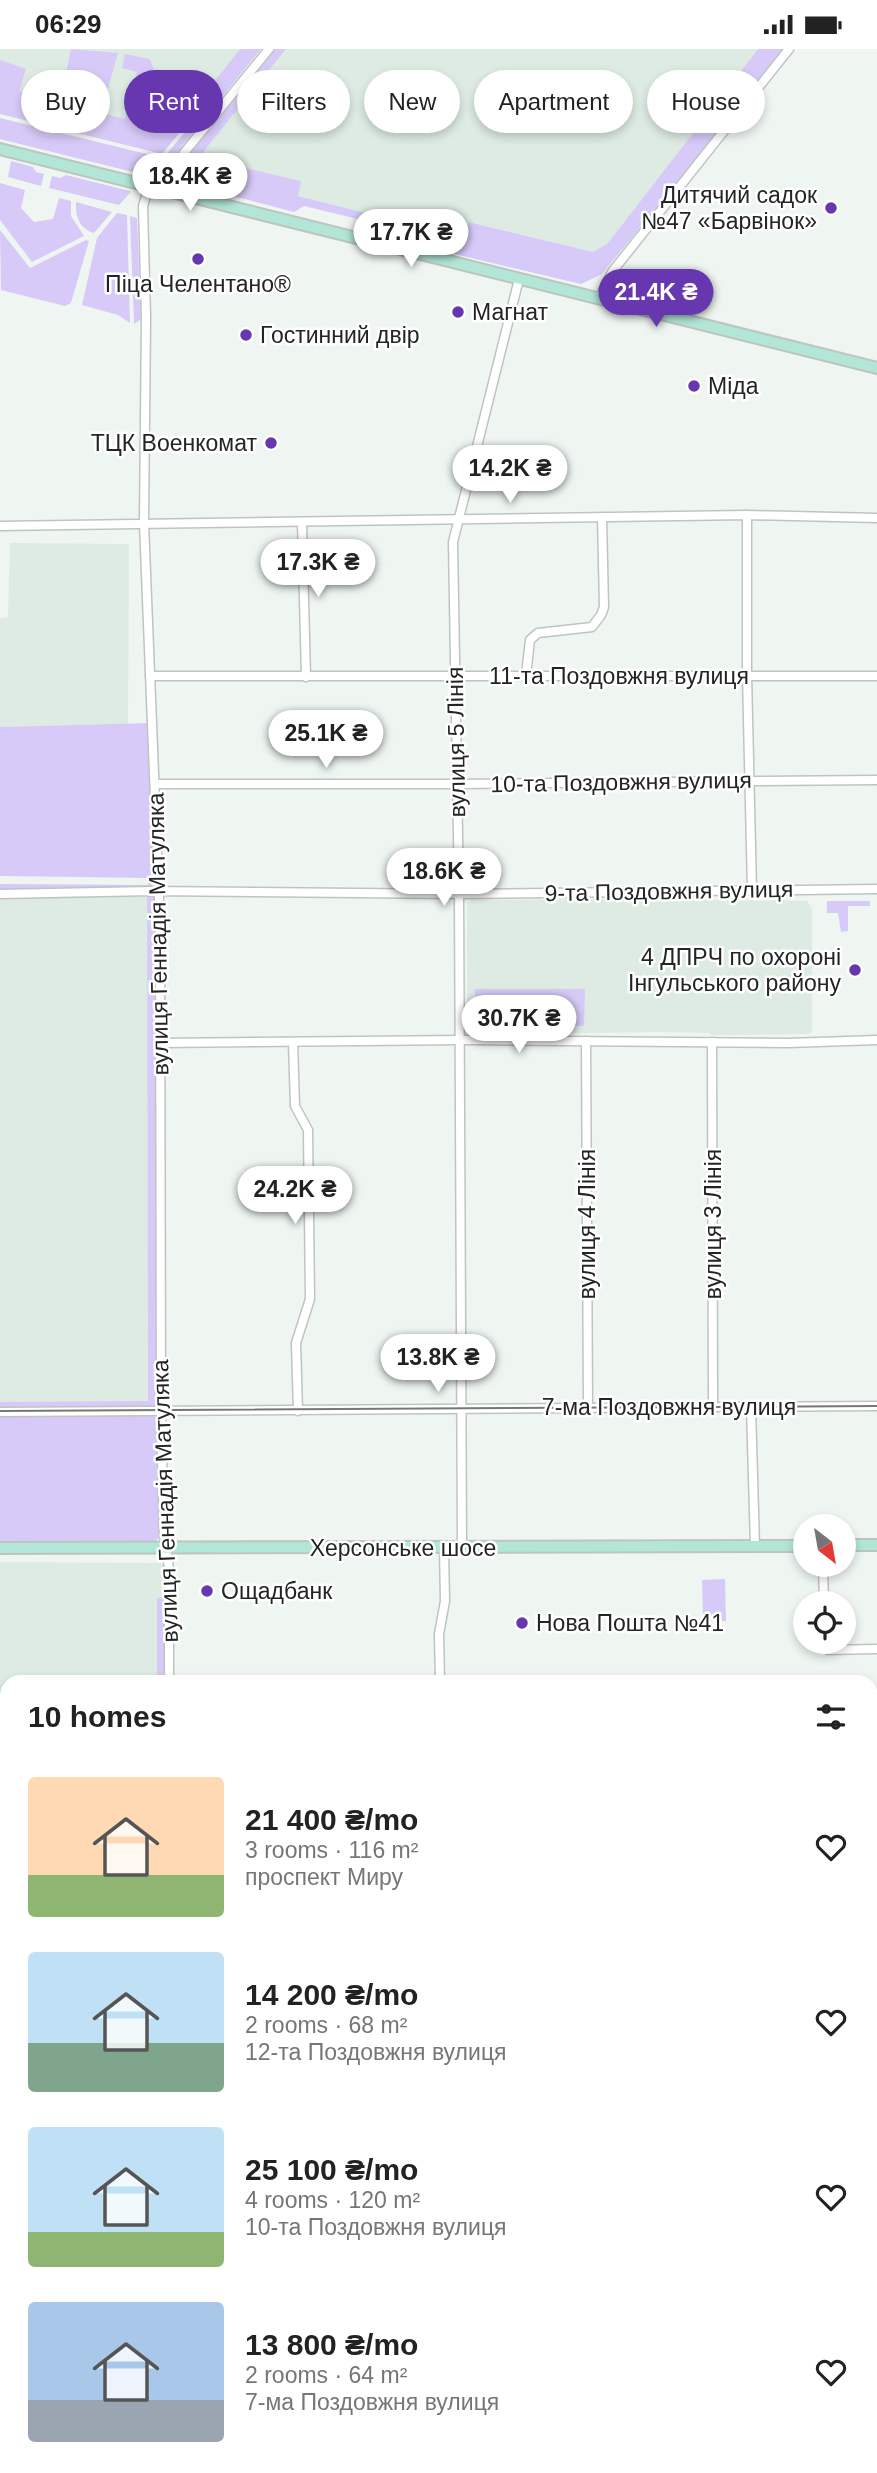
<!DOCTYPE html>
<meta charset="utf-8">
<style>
:root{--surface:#fff;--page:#f6f6f6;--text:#222;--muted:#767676;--accent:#6737af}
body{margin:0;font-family:Arial,sans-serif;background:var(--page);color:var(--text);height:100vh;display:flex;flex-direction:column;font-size:26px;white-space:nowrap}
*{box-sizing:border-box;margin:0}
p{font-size:23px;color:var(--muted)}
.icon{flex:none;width:38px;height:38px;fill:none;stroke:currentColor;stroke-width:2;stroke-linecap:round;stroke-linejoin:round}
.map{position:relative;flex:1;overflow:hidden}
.side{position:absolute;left:0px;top:1626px;width:878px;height:800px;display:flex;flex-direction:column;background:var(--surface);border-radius:21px 21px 0 0;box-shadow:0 4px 10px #0003}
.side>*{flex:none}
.hud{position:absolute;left:21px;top:21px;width:836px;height:63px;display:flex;gap:14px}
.needle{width:46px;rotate:149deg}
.tools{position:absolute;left:793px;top:1465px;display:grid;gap:14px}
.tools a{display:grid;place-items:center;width:63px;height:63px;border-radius:50%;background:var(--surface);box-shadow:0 4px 10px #0003;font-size:35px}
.price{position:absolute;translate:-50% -60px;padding:0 16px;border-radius:24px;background:#fff;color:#222;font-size:23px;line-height:46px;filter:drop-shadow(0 2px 4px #0008)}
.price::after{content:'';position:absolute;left:50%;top:42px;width:21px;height:16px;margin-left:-10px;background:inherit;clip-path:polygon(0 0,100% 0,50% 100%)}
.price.current{background:var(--accent);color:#fff}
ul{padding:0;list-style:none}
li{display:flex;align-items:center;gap:21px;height:175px;padding:0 28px}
li span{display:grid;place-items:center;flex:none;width:196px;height:140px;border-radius:7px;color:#555}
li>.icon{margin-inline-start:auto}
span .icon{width:84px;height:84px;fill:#fffc;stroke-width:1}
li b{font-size:30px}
h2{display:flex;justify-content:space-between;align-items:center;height:84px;padding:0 28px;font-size:30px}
.tag{padding:0 24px;border-radius:32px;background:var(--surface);box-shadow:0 4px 10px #0003;font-size:24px;line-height:63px}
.tag.current{background:var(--accent);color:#fff}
.status{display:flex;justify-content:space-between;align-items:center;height:49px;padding:0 35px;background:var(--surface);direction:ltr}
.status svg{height:19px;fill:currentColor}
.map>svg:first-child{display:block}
.built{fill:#ddebe3}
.green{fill:#d7caf8}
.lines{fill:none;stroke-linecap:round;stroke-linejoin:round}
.minor-casing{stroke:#bec5c1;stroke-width:11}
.secondary-casing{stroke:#bec5c1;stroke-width:14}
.minor{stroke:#fff;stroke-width:8}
.secondary{stroke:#b2e6d6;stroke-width:10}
.tram{stroke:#747876;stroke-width:2}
.poi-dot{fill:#6737af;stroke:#fff;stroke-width:2.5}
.labels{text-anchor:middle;stroke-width:5;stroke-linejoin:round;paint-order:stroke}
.poi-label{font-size:23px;fill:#232524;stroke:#fff;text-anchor:start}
.street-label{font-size:23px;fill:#232524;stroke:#fff}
</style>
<div class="status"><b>06:29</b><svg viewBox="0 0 49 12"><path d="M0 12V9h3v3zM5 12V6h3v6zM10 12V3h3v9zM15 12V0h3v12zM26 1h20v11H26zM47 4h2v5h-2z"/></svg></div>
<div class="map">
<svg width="877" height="2424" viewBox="0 0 877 2424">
<rect width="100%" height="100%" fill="#eff6f2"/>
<g class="built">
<polygon points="0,0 245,0 165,96 0,59"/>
<polygon points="286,0 758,0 608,194 593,203 470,173 465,189 298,147 300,132 198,108"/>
<polygon points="10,494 129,495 128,675 0,678 0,569 8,568"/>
<polygon points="147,847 148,1353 0,1353 0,849"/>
<polygon points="633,850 807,852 812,860 812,983 808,985 711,986 709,984 661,983 467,986 467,854 471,851"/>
<polygon points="0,1513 161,1514 166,1521 164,1548 157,1549 157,1633 7,1633 7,1665 0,1666"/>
<rect x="0" y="1992" width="7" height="83"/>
<polygon points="7,2390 7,2418 127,2419 115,2424 0,2424 0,2393"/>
</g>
<g class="green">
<polygon points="71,0 118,4 106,47 63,37"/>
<polygon points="240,0 261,0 174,107 166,106 217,44 210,38"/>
<polygon points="275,0 286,0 199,108 301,132 298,147 465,189 469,173 593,203 608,194 758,0 786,0 602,225 581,235 454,205 452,193 304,157 294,163 180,133 176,125 186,110"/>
<path d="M 125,5 L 150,10 C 154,26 166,36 181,27 L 206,47 L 204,50 L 209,45 L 210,47 L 162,105 L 0,65 L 0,11 L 26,20 L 19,42 L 34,48 L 125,70 L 137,23 L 122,19 Z"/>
<polygon points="0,69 171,111 164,121 153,128 0,90"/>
<polygon points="11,112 33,118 36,123 44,125 41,137 8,128"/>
<polygon points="66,126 130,142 131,143 119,156 49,139 52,127 60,129"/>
<polygon points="0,134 25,141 21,159 34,173 53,170 59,149 71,152 71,167 84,187 32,213 0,171"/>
<path d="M 76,153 L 112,163 L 94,184 C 80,180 75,168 76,153 Z"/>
<polygon points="117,164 127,166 130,274 118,266 82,256 97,189"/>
<polygon points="130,167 137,169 141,267 140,271 134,275"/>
<polygon points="0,181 30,219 86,191 89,192 71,254 65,257 1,241"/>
<polygon points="151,674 152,838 0,842 0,835 148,836 149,829 0,827 0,678"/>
<polygon points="153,846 156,851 160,1488 153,1494 0,1494 0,1353 148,1352 147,847"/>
<polygon points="827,852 870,852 870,857 848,857 848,882 841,883 838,864 827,864"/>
<polygon points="475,940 585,940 584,977 475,977"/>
<polygon points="725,1530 726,1572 703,1572 702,1531"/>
<polygon points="164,1548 166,1633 157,1633 157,1549"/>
<polygon points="7,1665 7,1992 0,1992 0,1666"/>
<polygon points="0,2133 7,2133 7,2367 4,2369 7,2377 7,2390 0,2393"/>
<polygon points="392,2419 400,2424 258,2424 245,2419"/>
</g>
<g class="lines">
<g class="minor-casing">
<g id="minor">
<polyline points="149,138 143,157 146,268 144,474 160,875 161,1365 164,1486 169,1520 169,1633"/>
<polyline points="166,141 170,125 179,110 269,0"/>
<polyline points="599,250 612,223 789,0"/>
<polyline points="747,466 747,626 752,841"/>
<polyline points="302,473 306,628"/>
<polyline points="0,477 747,466 877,469"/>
<polyline points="526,626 530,591 538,584 592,578 601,566 604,558 602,468"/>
<polyline points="150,627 877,627"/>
<polyline points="156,735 457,735 877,731"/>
<polyline points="0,845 151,842 459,845 877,840"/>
<polyline points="586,992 588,1358"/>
<polyline points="293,993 295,1057 308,1081 310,1250 296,1294 298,1362"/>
<polyline points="712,993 713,1357"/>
<polyline points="160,994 465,991 788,994 877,991"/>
<polyline points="751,1358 755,1497"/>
<polyline points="0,1363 877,1357"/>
<polyline points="462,1499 459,845 453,493 519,230"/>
<polyline points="823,1516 824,1554"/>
<polyline points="824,1592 828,1601 877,1600"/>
<polyline points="440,1633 439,1585 445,1552 444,1499"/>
<polyline points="872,1710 877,1708"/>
<polyline points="872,1744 877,1751"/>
<polyline points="872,1897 877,1904"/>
<polyline points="872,2095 877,2099"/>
<polyline points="872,2164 877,2152"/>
<polyline points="872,2340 877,2331"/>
<polyline points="552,2418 559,2424"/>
<polyline points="708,2418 716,2424"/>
<polyline points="586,2424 588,2418"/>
<polyline points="832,2424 836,2418"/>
</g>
</g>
<g class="secondary-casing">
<g id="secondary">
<polyline points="0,100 877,319"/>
<polyline points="844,1496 877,1496"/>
<polyline points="0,1499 805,1497"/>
</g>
</g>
<use href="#minor" class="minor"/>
<use href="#secondary" class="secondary"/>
<polyline class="tram" points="0,1362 877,1357"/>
</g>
<g class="poi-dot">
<circle cx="831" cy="159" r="7"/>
<circle cx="198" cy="210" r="7"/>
<circle cx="458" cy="263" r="7"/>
<circle cx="246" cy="286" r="7"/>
<circle cx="694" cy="337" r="7"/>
<circle cx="271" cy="394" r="7"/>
<circle cx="855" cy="921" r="7"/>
<circle cx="207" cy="1542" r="7"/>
<circle cx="522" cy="1574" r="7"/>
</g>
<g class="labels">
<g class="poi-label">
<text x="817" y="154" text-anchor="end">Дитячий садок<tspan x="817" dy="26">№47 «Барвінок»</tspan></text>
<text x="198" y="243" text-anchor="middle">Піца Челентано®</text>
<text x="472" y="271">Магнат</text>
<text x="260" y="294">Гостинний двір</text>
<text x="708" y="345">Міда</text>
<text x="257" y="402" text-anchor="end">ТЦК Военкомат</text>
<text x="841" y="916" text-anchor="end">4 ДПРЧ по охороні<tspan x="841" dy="26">Інгульського району</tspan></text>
<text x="221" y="1550">Ощадбанк</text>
<text x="536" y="1582">Нова Пошта №41</text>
</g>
<g class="street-label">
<text x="619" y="635">11-та Поздовжня вулиця</text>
<text transform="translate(456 693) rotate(-91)" y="8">вулиця 5 Лінія</text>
<text transform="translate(621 733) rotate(-1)" y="8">10-та Поздовжня вулиця</text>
<text transform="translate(669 842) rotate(-1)" y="8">9-та Поздовжня вулиця</text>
<text transform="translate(158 885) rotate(-91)" y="8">вулиця Геннадія Матуляка</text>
<text transform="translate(587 1175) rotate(-90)" y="8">вулиця 4 Лінія</text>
<text transform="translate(713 1175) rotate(-90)" y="8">вулиця 3 Лінія</text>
<text x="669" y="1366">7-ма Поздовжня вулиця</text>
<text transform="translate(165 1452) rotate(-92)" y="8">вулиця Геннадія Матуляка</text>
<text x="403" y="1507">Херсонське шосе</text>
</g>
</g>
</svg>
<div class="tools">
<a><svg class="needle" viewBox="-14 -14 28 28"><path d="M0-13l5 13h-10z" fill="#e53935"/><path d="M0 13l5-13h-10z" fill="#767676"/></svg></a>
<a><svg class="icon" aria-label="locate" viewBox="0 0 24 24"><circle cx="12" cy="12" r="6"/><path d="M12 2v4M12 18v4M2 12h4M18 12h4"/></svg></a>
</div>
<b class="price" style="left:190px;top:164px">18.4K ₴</b>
<b class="price" style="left:411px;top:220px">17.7K ₴</b>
<b class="price current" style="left:656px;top:280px">21.4K ₴</b>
<b class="price" style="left:510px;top:456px">14.2K ₴</b>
<b class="price" style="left:318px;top:550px">17.3K ₴</b>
<b class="price" style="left:326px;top:721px">25.1K ₴</b>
<b class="price" style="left:444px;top:859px">18.6K ₴</b>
<b class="price" style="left:519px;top:1006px">30.7K ₴</b>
<b class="price" style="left:295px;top:1177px">24.2K ₴</b>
<b class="price" style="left:438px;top:1345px">13.8K ₴</b>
<div class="hud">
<a class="tag">Buy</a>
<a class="tag current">Rent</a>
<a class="tag">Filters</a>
<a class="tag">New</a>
<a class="tag">Apartment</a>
<a class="tag">House</a>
</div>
<section class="side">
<h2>10 homes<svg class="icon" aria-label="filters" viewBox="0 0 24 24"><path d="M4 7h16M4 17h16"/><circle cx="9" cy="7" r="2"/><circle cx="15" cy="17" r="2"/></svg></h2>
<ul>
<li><span style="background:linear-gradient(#ffd9b3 70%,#8fb573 0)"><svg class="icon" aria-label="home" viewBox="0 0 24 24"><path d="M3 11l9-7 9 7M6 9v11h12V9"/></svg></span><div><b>21 400 ₴/mo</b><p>3 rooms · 116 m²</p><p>проспект Миру</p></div><svg class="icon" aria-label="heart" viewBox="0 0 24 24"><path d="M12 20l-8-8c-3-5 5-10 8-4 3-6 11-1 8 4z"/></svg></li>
<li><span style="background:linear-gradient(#bfe0f5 65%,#7fa58c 0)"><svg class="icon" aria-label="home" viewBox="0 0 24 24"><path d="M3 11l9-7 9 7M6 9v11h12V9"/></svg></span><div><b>14 200 ₴/mo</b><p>2 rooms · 68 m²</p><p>12-та Поздовжня вулиця</p></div><svg class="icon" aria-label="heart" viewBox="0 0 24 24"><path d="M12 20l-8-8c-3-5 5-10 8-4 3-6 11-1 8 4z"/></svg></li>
<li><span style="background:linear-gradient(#bfe0f5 75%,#8fb573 0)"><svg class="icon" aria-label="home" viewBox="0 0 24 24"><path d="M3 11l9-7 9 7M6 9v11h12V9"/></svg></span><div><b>25 100 ₴/mo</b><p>4 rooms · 120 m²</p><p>10-та Поздовжня вулиця</p></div><svg class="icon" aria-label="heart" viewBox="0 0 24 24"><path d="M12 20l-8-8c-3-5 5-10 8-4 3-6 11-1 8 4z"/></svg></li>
<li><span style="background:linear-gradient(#a9c7e8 70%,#9aa5b1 0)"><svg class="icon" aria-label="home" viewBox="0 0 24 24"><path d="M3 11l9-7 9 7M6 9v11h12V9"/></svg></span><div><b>13 800 ₴/mo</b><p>2 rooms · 64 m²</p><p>7-ма Поздовжня вулиця</p></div><svg class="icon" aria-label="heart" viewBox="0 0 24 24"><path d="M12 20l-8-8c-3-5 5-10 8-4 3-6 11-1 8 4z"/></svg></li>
</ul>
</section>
</div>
